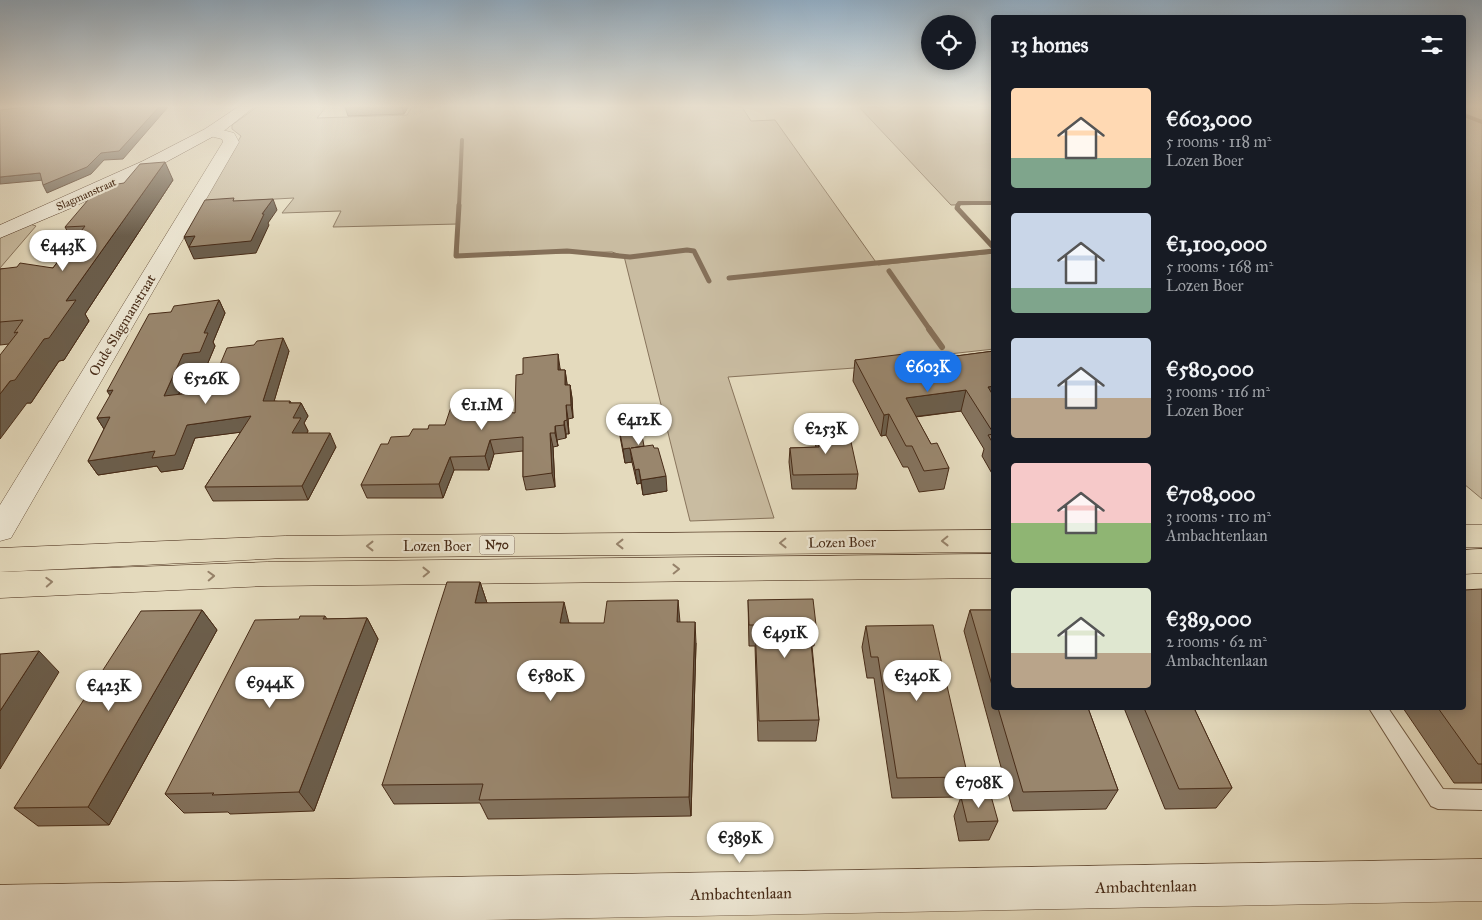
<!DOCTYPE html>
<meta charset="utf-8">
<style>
:root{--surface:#171b24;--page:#20242c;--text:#f1f3f6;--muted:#9ea1a6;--accent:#1a73e8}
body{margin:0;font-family:"IM FELL Great Primer",serif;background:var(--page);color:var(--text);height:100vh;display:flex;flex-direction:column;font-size:19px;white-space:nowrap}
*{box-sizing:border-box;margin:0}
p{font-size:16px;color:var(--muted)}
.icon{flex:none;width:28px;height:28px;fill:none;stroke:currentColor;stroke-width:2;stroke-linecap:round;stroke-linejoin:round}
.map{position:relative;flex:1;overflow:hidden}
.details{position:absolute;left:991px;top:15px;width:475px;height:695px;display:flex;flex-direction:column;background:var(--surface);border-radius:5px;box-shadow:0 2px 12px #0003}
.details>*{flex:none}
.controls{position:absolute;left:921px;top:15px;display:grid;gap:10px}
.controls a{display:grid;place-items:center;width:55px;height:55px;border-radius:50%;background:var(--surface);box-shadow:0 2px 12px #0003;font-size:25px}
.price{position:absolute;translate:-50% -42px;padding:0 11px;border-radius:18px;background:#fff;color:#222;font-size:16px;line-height:32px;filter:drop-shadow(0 1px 2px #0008)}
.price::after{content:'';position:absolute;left:50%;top:30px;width:15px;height:11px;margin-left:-8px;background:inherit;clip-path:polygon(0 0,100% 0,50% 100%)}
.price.selected{background:var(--accent);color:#fff}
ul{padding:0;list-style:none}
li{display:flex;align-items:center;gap:15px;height:125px;padding:0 20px}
li span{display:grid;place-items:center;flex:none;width:140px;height:100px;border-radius:5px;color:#555}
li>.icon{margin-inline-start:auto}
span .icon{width:60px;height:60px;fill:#fffc;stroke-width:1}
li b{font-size:21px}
h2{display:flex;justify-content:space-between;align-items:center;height:60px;padding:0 20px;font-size:21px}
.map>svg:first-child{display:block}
.green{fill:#c9bca1;stroke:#88745c}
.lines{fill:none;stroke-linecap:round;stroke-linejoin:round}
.stream-far2{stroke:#857059;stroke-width:4}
.stream-far1{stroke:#857059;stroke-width:5}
.stream{stroke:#857059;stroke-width:6}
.lane-casing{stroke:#6e5740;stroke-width:2}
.street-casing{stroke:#6e5740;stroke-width:1}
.secondary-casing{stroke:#472b17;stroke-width:1}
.primary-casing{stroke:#472b17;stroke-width:1}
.lane{fill:#ede7d4;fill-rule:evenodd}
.street{fill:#ede7d4;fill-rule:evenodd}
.secondary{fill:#ede7d4;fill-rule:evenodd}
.primary{fill:#e4dabd;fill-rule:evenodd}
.wall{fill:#84735e;stroke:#472b17}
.shaded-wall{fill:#6b5e4c;stroke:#472b17}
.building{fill:#99866d;stroke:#472b17}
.oneway{stroke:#96826a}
.labels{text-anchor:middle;stroke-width:4.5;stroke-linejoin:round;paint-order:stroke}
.far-street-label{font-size:11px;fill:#472b17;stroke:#ede7d4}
.shield{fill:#ede7d4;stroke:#796350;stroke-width:1}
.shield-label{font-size:12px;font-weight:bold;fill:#472b17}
.street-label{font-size:14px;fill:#472b17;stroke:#ede7d4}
.near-street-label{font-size:16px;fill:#472b17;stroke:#ede7d4}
</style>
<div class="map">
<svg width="1482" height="920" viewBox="0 0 1482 920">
<rect width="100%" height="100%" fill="#e4dabd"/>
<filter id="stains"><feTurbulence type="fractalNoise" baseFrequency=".004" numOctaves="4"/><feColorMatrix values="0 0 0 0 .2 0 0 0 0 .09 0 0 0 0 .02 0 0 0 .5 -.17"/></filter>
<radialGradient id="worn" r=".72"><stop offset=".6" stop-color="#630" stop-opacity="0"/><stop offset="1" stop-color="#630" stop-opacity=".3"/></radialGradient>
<g class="green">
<polygon points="257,107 326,107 317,118 407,115 412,107 742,107 751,121 775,120 878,265 994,253 994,349 940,355 939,362 728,377 774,518 690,521 624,256 612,252 458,255 458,224 333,227 341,211 282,213 294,198 203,203 241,136 232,129 232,125"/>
<polygon points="859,107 994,107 994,204 951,205"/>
<polygon points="1464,116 1482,123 1482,499 1464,484"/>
<polygon points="30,224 36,226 0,268 0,237"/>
</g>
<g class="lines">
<g class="stream-far2">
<polyline points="1464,115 1482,122"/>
<polyline points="459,206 462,140"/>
<polyline points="958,206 959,203 994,203"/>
</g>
<g class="stream-far1">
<polyline points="459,205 456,256 567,251 630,257 687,250 694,251 709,281"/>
<polyline points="958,205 957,208 994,248"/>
<polyline points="889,271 930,330"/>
<polyline points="729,278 994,251"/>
</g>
<polyline class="stream" points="929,329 942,347"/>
<g class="lane-casing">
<polygon id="lane" points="1369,708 1388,708 1443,789 1482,790 1482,810 1438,809 1431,806"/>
</g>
<g class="street-casing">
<g id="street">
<polygon points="211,127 234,133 239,142 11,538 0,541 0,505 223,142 222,139 206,135 203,132 206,129"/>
<polygon points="1482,859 1482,901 484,920 0,920 0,885"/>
</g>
</g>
<g class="secondary-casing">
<polygon id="secondary" points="238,107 254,107 225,130 155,168 71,208 0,238 0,225 143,161 205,129"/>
</g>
<g class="primary-casing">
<g id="primary">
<rect x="1464" y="525" width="18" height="22"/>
<polygon points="994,530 994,552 285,558 0,572 0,548 285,536"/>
<polygon points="1482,549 1482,573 1464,574 1464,550"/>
<polygon points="994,554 994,578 267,586 0,598 0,572 267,562"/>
</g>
</g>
<use href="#lane" class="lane"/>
<use href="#street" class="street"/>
<use href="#secondary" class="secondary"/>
<use href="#primary" class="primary"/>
</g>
<g class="wall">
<polygon points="345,107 408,107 404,114 348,116"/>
<polygon points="173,180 85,314 89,321 64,360 59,361 31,403 27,403 9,344 0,345 0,269 53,268 73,241 65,227"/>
<polygon points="219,300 225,313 213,342 215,346 207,365 190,367 179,394 209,391 289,351 274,401 291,403 301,403 308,416 304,423 308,431 307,433 336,447 308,500 213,501 205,487 241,432 195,438 183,469 161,472 157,466 98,475 88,461 104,429 97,418 171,312"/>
<polygon points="994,351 994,477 982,456 984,449 961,411 916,417 931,444 949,468 944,489 919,492 908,467 903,467 886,435 881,436 853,381 855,360 910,362"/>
<polygon points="560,368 560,370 565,370 567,385 570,385 572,398 573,418 568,419 569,434 566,434 566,438 557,440 558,446 553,447 555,487 526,490 523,477 523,451 494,454 489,470 454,470 443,498 367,498 361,485 388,444 428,429 445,425 515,413"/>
<polygon points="616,412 644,446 667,491 643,495 641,483 637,484 632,462 625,463 618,426"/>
<polygon points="816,429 858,474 856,489 792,489 789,462 790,448 816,447 815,443"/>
<polygon points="480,582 487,603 569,623 696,643 691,816 488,819 480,803 394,804 382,785"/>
<polygon points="1482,589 1482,783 1454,783 1403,708 1464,708"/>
<polygon points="748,600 816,625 814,646 812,646 819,720 816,741 758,741 755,646 749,646"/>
<polygon points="202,610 217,630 109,825 38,826 14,808"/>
<polygon points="970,610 994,610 994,708 1088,708 1118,790 1106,809 1013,811 964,631"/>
<polygon points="325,616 327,619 367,618 378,639 314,811 230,814 228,812 184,813 165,794"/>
<polygon points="866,626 968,777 961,797 892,798 874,678 867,678 862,647"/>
<polygon points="1124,708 1194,708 1232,788 1216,808 1165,809"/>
<polygon points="961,797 998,821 989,840 959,841 954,816"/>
</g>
<g class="shaded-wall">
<polygon points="159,107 168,107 123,159 104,160 91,174 47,193 43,185 101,153"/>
<polygon points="402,107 408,107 404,114"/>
<polygon points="165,162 173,180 85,314 89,321 64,360 59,361 31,403 27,403 0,439 0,394 44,339 66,301"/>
<polygon points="40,173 44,180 0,184 0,177"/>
<polygon points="273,199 277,210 268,223 269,225 256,253 194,259 184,237 262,214"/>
<polygon points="219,300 225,313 213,342 215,346 207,365 190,367 172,410 164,396 183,354 204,333"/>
<polygon points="283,338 289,351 270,415 263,401"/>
<polygon points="558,354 560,368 561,384 558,370"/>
<polygon points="565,370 567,383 568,399 565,385"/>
<polygon points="570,385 572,398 573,418 571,405"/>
<polygon points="994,386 994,406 988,387"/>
<polygon points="113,390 116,405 107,391"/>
<polygon points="966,390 961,411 903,418 906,398"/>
<polygon points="290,401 296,412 301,403 308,416 304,423 308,431 299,447 292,433 293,418 289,403"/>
<polygon points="566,405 568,419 569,434 567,420"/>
<polygon points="889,414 886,435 881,436 884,415"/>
<polygon points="251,416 258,430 195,438 183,469 161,472 157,466 98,475 88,461 155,451 187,425"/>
<polygon points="110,417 106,432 97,418"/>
<polygon points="564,421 566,434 566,438 564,425"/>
<polygon points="555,426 557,440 558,446 555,433"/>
<polygon points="330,433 336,447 308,500 302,486"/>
<polygon points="550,433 553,447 555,487 552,473"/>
<polygon points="490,440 494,454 489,470 485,456"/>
<polygon points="630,448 632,462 625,463 623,449"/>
<polygon points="450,457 454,470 443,498 439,484"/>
<polygon points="639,469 641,483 637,484 635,470"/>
<polygon points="666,476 667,491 643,495 641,480"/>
<polygon points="480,582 487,603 475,603"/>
<polygon points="678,600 680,622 679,644 677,622"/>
<polygon points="564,602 569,623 565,644 560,623"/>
<polygon points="202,610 217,630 109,825 88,807"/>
<polygon points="367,618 378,639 314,811 299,792"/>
<polygon points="695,622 696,643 691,816 689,797"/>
<polygon points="39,651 59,672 0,769 0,711"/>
</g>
<g class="building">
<polygon points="26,107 159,107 119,151 101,153 87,167 43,185 40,173 0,177 0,110"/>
<polygon points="165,162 66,301 76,300 49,338 44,339 15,380 10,381 0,394 0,355 18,332 14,333 23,320 0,322 0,269 17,267 20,263 53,268 85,226 65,227 99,187 124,183 140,164"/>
<polygon points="234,198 233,201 273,199 262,214 264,214 251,241 189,247 195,236 184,237 205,200"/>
<polygon points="219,300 204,333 208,333 200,352 183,354 164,396 209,391 227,348 254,345 257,341 283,338 263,401 290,401 289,403 301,403 293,418 301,418 292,433 330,433 302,486 205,487 251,416 187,425 175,455 152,458 155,451 88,461 110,417 97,418 113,390 107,391 149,314 171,312 174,306"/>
<polygon points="994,351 994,386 988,387 994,397 994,445 988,435 994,434 966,390 906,398 931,444 937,443 949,468 924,471 912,446 906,446 889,414 884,415 855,360 904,354 910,362"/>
<polygon points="558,354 558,370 565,370 565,385 570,385 571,405 566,405 567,420 564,421 564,425 555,426 555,433 550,433 552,473 523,477 523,437 490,440 485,456 450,457 439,484 361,485 381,444 388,444 391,437 409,436 413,429 428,429 429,425 445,425 451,407 515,413 516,375 523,374 523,358"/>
<polygon points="637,409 644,446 631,448 653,445 654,448 658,448 666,476 641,480 639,469 635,470 630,448 623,449 616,412"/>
<polygon points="848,428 858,474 793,475 790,448 819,447 816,429"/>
<polygon points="447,582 480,582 475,603 564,602 560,623 604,623 607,601 678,600 677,622 695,622 689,797 479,800 483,784 382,785"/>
<polygon points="1482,589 1482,764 1478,764 1438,708 1464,708 1464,590"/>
<polygon points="813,599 816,625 809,624 819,720 759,721 755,625 749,625 748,600"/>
<polygon points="202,610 88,807 14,808 141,611"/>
<polygon points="970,610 994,610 994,692"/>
<polygon points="300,616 325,616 323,619 367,618 299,792 212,795 214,793 165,794 255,620 299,619"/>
<polygon points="933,625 968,777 897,778 878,657 871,657 866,626"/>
<polygon points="39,651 0,711 0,654"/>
<polygon points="998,708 1088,708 1118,790 1023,792"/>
<polygon points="1144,708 1194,708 1232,788 1179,789"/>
<polygon points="991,796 998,821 967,822 961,797"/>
</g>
<defs><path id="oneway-chevron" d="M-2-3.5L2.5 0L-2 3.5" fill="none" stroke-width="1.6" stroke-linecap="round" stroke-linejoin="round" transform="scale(1.25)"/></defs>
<g class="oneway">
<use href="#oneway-chevron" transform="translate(945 541) rotate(179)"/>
<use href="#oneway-chevron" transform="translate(783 543) rotate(179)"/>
<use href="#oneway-chevron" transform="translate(620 544) rotate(180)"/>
<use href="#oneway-chevron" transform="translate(370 546) rotate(180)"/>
<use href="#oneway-chevron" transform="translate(676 569) rotate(-1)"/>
<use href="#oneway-chevron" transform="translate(426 572) rotate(-1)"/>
<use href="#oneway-chevron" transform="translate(211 576) rotate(-2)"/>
<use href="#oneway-chevron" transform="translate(49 582) rotate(-3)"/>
</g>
<linearGradient id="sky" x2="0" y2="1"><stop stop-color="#91abc0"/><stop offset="0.45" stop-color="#f3eee1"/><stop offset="1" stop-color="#f3eee1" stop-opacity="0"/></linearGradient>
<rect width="1482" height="236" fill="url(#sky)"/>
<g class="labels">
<g class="far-street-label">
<text transform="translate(86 194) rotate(-24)" y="4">Slagmanstraat</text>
</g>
<rect class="shield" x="479.5" y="535.5" width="35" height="19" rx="4"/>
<g class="shield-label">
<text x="497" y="549">N70</text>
</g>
<g class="street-label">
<text transform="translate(122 325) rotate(-59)" y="5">Oude Slagmanstraat</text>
<text transform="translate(842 542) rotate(-1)" y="5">Lozen Boer</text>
<text x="437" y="551">Lozen Boer</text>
</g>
<g class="near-street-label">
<text transform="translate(1146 886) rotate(-1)" y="6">Ambachtenlaan</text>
<text transform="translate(741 893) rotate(-1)" y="6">Ambachtenlaan</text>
</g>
</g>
<rect width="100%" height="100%" filter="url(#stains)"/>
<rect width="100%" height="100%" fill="url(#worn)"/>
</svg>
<div class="controls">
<a><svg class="icon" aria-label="locate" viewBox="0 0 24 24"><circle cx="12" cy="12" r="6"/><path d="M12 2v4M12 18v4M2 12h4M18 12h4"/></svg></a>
</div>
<b class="price" style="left:63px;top:272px">€443K</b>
<b class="price selected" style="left:928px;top:393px">€603K</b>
<b class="price" style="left:206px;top:405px">€526K</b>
<b class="price" style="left:482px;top:431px">€1.1M</b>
<b class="price" style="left:639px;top:446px">€412K</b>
<b class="price" style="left:826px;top:455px">€253K</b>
<b class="price" style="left:785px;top:659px">€491K</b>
<b class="price" style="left:551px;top:702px">€580K</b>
<b class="price" style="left:917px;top:702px">€340K</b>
<b class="price" style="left:270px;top:709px">€944K</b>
<b class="price" style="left:109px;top:712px">€423K</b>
<b class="price" style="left:979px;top:809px">€708K</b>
<b class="price" style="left:740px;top:864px">€389K</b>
<section class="details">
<h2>13 homes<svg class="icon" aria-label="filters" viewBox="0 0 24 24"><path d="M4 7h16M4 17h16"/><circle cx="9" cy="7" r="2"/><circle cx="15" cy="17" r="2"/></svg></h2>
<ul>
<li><span style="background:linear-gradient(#ffd9b3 70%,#7fa58c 0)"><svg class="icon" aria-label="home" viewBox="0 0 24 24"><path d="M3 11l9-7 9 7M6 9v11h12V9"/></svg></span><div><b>€603,000</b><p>5 rooms · 118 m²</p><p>Lozen Boer</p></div></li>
<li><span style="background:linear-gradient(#c9d6e8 75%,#7fa58c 0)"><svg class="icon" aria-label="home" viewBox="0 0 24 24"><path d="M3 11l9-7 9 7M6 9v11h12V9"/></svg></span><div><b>€1,100,000</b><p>5 rooms · 168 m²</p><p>Lozen Boer</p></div></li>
<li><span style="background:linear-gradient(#c9d6e8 60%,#b9a48a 0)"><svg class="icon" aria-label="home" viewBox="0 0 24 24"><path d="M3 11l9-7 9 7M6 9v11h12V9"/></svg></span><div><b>€580,000</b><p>3 rooms · 116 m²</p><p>Lozen Boer</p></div></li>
<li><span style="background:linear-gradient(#f6c9c9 60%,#8fb573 0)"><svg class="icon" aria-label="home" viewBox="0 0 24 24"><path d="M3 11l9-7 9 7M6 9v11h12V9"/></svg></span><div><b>€708,000</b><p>3 rooms · 110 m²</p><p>Ambachtenlaan</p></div></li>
<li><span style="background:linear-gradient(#dfe7d0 65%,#b9a48a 0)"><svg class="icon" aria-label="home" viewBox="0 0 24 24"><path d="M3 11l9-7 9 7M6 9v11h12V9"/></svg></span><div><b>€389,000</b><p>2 rooms · 62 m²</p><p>Ambachtenlaan</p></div></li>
</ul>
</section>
</div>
